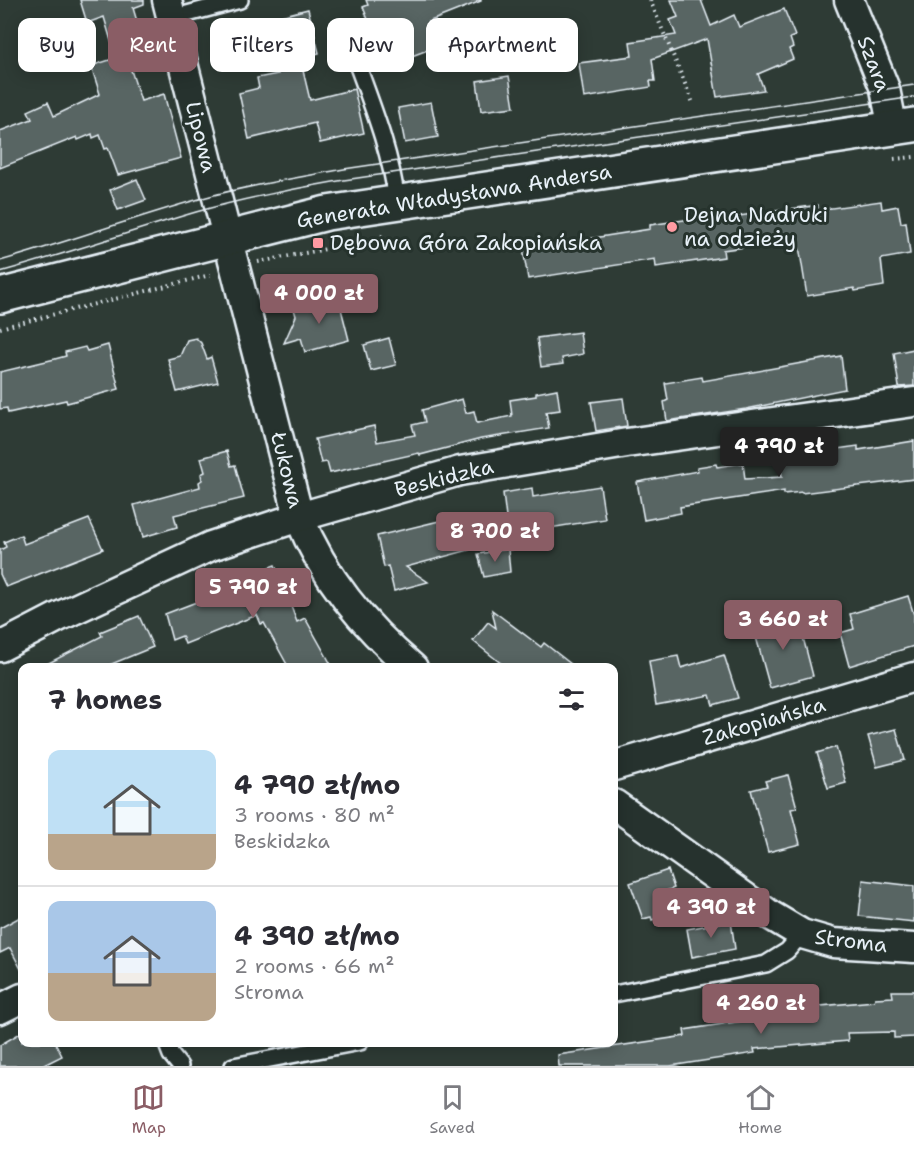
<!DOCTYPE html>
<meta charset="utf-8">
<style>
:root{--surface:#fff;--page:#f7f7f7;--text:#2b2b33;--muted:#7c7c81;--line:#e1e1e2;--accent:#8a5d65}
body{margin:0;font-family:"Shantell Sans",sans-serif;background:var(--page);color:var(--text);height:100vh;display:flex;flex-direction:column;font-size:22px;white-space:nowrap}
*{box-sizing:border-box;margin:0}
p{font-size:20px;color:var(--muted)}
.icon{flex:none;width:33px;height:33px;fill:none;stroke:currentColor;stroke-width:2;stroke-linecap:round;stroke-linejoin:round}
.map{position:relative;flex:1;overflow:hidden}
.sheet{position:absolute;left:18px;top:663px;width:600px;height:384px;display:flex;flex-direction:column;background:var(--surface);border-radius:12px;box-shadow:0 3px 15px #0003}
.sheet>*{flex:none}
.guide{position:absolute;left:18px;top:18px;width:600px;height:54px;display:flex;gap:12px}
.price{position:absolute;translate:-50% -51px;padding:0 14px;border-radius:6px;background:var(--accent);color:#fff;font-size:20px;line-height:39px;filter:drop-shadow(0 2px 3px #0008)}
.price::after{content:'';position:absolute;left:50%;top:36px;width:18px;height:14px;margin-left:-9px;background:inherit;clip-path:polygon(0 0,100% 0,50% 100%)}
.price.on{background:#222;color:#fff}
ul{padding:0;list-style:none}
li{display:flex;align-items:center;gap:18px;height:150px;padding:0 30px}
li+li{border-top:2px solid var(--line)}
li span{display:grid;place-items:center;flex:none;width:168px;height:120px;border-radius:12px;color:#555}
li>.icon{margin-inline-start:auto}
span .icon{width:72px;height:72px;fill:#fffc;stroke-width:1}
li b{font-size:26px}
h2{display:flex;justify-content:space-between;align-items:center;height:72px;padding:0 30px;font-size:26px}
.chip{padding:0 21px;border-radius:12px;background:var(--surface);box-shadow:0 3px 15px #0003;font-size:21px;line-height:54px}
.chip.on{background:var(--accent);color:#fff}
.dock{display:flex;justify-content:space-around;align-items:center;height:84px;border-top:2px solid var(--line);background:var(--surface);font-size:16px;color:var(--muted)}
.dock a{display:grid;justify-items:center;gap:3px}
.dock .on{color:var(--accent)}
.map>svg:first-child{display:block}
.building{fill:#596563;stroke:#e8f1f8;stroke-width:1.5}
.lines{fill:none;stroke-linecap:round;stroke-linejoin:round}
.lane-casing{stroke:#e8f1f8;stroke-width:20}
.street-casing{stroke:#e8f1f8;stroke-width:33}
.secondary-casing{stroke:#e8f1f8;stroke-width:38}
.path{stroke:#e8f1f8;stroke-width:4;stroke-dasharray:1.5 4.5;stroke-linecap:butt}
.lane{stroke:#26332d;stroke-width:15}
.street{stroke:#26332d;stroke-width:28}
.secondary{stroke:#26332d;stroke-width:33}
.tram{stroke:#e8f1f8;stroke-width:1.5}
.poi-dot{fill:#ff9aa2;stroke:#26332d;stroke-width:2}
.labels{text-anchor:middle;stroke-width:6;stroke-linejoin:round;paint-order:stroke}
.street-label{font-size:21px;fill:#e8f1f8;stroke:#26332d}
.poi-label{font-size:21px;fill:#e8f1f8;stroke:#26332d;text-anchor:start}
</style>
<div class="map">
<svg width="914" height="1066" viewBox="0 0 914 1066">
<rect width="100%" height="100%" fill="#2e3b35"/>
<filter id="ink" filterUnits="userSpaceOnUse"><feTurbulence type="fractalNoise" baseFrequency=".0167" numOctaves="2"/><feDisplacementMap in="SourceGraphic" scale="12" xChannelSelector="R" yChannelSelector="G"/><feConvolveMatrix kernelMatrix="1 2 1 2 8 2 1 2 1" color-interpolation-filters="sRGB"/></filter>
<g filter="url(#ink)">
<g class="building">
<polygon points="80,0 144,0 144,4 133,8 147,55 128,61 141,101 164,94 181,158 118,175 108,148 105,149 100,135 93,138 92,134 78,140 77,137 0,168 0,131 32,119 28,111 48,102 54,116 100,94 91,66 116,58 104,17 87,23"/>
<polygon points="366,0 481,0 481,1 428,22 438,46 404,59 390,21 371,27 363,7 368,5"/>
<polygon points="671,0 701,0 711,26 734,15 739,27 784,9 795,36 790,38 793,47 789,49 793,59 758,74 764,90 717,97 707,39 652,59 655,81 650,81 651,87 584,98 579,63 632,56 630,42 676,35 670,20 678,17"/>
<polygon points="308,9 319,53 300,58 310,100 354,89 364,133 320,143 315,123 249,139 239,93 259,88 257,78 278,74 265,20"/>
<polygon points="509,76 514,107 481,111 477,81"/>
<polygon points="431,102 438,137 405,143 398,108"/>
<polygon points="137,179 146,200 118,210 110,190"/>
<polygon points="881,201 882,209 898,206 901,223 906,222 910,254 881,259 884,286 855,291 854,288 807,296 798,240 723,250 724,257 656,267 655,259 528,279 523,249 650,229 650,225 718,215 718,219 818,205 818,210"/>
<polygon points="338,297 349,340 305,352 301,338 284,343 296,316 294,309"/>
<polygon points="580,332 583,354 562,358 563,364 541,367 537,338"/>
<polygon points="196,338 201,343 207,359 211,357 218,382 177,392 168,359 180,356 187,340"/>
<polygon points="389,338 396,365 371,371 364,345"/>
<polygon points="108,345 119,389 67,403 66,400 8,413 7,408 0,409 0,372 55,359 66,356 65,352 85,347 87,351"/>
<polygon points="914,349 914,386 899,387 894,353"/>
<polygon points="841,356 845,389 746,409 667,421 664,402 668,400 665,383 702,377 703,381"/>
<polygon points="557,389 560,410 546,412 549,428 481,439 420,455 419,453 330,473 327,462 321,463 315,439 374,426 377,442 415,435 412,425 425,422 422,410 462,399 466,413 474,411 477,423 512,416 510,400 536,396 536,393"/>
<polygon points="623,398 627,426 596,431 591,402"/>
<polygon points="914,441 914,479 802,493 802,492 784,494 784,491 680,507 681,513 644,520 637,482 698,471 697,467 716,464 717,467 743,463 745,479 782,477 779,457 858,446 858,450"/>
<polygon points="227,451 231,466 235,465 244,498 174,515 177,527 143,537 134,505 200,487 199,482 202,480 201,474 205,472 201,458"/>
<polygon points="600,486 605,519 537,530 538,535 533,536 534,546 510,550 503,493 532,488 533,497"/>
<polygon points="460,516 469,550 406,567 428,582 394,591 388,566 384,567 377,536"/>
<polygon points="89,519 103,549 6,587 0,574 0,550 6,547 4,542 21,535 24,544"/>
<polygon points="508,549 510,572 484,577 478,554"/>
<polygon points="275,565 297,622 305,618 333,668 289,668 264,623 261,624 257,615 185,644 182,636 172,640 165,614 246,583 243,577"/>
<polygon points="908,596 914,615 914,646 849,666 840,633 854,629 850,614"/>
<polygon points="492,610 541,647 544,643 576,668 507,668 473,641 488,622 496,628"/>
<polygon points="797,614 813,676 770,688 753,626"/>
<polygon points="139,616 153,647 102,668 39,668 102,636 100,632"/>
<polygon points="724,655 738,698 713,705 710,695 656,705 649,661 678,656 681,668"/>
<polygon points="896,729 905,760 877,767 868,736"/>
<polygon points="836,747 846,783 828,788 817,753"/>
<polygon points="788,775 797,808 791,809 800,844 768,852 751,790 767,786 765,781"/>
<polygon points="668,870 674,888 666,891 673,913 652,920 651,917 643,919 630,883"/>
<polygon points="863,880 914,886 914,922 859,916"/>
<polygon points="22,916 22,971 10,948 0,953 0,928"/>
<polygon points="731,921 735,949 692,957 687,929"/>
<polygon points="892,991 914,991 914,1037 894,1038 894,1032 847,1033 848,1041 754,1049 755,1053 670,1066 559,1066 558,1055 685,1036 684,1030 782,1015 782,1014 810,1011 810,1007 874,1001 875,998 893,997"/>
<polygon points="22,1032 22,1042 55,1042 62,1056 42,1066 0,1066 0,1045"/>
</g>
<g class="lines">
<g class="lane-casing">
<g id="lane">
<polyline points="172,18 240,0"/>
<path d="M 347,36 C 366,91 390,145 397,202"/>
<polyline points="614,994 766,964 787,951 802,934"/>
<polyline points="166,1042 171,1055 180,1066"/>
<polyline points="233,1066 360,1042"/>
</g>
</g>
<g class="street-casing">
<g id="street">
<path d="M 167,0 C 210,173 255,344 299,517 C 324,578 363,625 413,668"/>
<polyline points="849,0 885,89 893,129"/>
<polyline points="0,647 58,617 211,546 299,517 460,471 627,443 914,402"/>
<polyline points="614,766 914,677"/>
<polyline points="614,804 770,915 802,934 833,943 914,948"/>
<polyline points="0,1009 22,998"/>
</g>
</g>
<g class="secondary-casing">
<polyline id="secondary" points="0,296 327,213 914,125"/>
</g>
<g class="path">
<polyline points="650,0 693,103"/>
<polyline points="894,159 914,157"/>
<polyline points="258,262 368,241 385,235"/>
<polyline points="0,328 210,275"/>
</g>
<use href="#lane" class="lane"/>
<use href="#street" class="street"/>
<use href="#secondary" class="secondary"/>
<g class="tram">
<path d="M 0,261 C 72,241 142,214 214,195 C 257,184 301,177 344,169 L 914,85"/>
<path d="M 0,272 C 66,254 131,231 196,212 C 245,198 294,189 344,180 L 914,97"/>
</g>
</g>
</g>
<g class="poi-dot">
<circle cx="672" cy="227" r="6"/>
<rect x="312" y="237" width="12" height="12" rx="3"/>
</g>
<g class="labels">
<g class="street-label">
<text transform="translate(874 64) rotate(69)" y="7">Szara</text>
<text transform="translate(201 137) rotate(76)" y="7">Lipowa</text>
<text transform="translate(454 196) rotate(-9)" y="7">Generała Władysława Andersa</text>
<text transform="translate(287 470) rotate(76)" y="7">Łukowa</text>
<text transform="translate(444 478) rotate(-14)" y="7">Beskidzka</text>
<text transform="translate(764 721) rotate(-16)" y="7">Zakopiańska</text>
<text transform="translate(851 941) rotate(7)" y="7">Stroma</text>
</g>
<g class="poi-label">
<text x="684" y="222">Dejna Nadruki<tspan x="684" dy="24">na odzieży</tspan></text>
<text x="330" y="250">Dębowa Góra Zakopiańska</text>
</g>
</g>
</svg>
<b class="price" style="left:319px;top:325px">4 000 zł</b>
<b class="price on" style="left:779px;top:478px">4 790 zł</b>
<b class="price" style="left:495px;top:563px">8 700 zł</b>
<b class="price" style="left:253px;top:619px">5 790 zł</b>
<b class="price" style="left:783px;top:651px">3 660 zł</b>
<b class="price" style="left:711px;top:939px">4 390 zł</b>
<b class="price" style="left:761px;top:1035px">4 260 zł</b>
<div class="guide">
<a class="chip">Buy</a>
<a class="chip on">Rent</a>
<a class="chip">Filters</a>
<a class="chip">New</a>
<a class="chip">Apartment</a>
</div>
<section class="sheet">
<h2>7 homes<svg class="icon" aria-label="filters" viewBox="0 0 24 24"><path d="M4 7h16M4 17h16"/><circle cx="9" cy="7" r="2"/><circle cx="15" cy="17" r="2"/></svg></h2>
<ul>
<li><span style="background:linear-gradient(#bfe0f5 70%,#b9a48a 0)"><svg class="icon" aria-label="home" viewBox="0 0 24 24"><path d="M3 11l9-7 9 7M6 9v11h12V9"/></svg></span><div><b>4 790 zł/mo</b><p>3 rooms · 80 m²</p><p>Beskidzka</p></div></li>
<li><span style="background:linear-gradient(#a9c7e8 60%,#b9a48a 0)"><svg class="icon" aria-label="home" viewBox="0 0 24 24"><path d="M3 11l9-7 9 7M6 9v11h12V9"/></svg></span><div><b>4 390 zł/mo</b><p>2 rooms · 66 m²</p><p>Stroma</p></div></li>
</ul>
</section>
</div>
<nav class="dock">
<a class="on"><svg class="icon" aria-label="map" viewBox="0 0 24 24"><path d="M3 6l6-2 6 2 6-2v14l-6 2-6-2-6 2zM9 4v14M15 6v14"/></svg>Map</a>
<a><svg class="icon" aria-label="saved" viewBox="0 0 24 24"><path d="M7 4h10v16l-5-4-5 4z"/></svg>Saved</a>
<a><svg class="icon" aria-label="home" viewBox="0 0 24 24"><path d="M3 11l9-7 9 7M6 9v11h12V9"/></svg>Home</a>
</nav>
